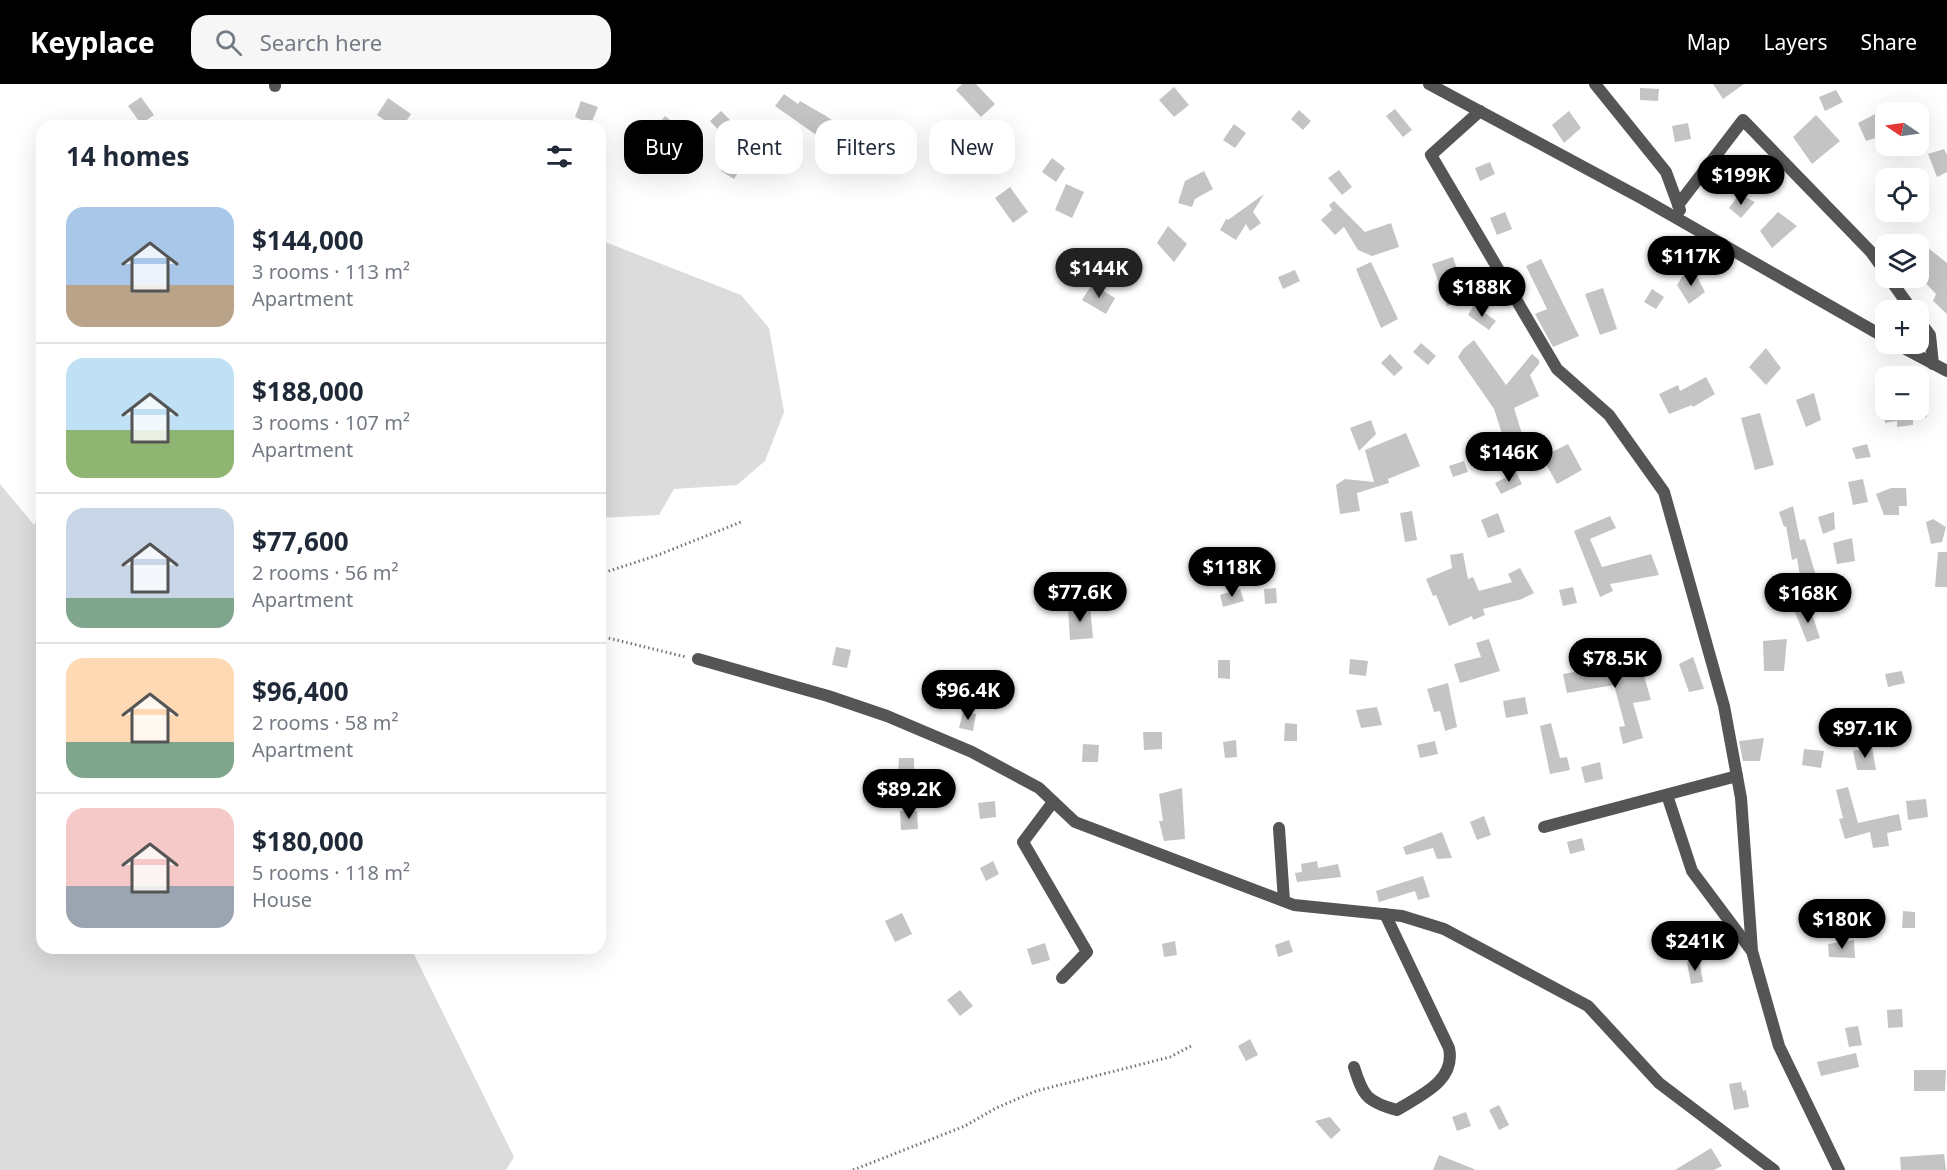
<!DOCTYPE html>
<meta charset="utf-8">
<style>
:root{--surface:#fff;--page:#f6f6f7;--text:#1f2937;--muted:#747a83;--line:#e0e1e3;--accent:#000}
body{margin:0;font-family:"Noto Sans",sans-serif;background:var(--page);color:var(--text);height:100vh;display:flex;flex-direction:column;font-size:22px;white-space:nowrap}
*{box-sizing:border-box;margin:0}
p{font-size:20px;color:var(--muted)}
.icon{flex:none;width:33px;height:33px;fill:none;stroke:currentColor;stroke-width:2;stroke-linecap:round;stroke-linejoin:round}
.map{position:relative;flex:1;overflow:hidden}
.drawer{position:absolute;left:36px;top:36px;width:570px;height:834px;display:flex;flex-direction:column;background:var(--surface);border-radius:18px;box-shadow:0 6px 24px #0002}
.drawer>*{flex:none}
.banner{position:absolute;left:624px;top:36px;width:570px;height:54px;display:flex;gap:12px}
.needle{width:39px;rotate:283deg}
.tools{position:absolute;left:1875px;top:18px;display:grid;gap:12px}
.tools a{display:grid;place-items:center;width:54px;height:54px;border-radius:12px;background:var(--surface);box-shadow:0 6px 24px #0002;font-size:30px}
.price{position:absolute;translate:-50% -51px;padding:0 14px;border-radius:21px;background:var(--accent);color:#fff;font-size:20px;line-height:39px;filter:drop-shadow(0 2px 3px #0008)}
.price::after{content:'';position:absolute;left:50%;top:36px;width:18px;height:14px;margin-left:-9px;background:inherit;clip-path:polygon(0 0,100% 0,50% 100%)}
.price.current{background:#222;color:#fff}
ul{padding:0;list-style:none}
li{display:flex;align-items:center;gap:18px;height:150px;padding:0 30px}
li+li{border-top:2px solid var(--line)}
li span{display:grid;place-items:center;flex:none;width:168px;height:120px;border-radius:18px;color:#555}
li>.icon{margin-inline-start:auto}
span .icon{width:72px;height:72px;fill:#fffc;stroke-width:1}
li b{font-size:26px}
h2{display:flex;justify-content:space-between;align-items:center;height:72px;padding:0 30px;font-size:26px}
.pill{padding:0 21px;border-radius:18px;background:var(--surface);box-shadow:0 6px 24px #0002;font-size:21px;line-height:54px}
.pill.current{background:var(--accent);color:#fff}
header{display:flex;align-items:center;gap:36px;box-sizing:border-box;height:84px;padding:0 30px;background:var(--accent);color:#fff}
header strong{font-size:28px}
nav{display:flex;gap:33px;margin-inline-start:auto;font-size:21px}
.search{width:420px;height:54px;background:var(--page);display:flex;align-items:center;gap:15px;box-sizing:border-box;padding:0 21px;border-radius:18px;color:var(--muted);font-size:22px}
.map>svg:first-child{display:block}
.green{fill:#dcdcdc}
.building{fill:#c4c4c4}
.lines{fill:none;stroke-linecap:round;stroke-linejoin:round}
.path{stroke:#777;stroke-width:3;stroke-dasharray:1.5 3;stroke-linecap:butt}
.street{stroke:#555;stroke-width:12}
</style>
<header>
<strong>Keyplace</strong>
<div class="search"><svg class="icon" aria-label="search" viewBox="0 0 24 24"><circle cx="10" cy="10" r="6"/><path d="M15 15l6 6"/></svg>Search here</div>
<nav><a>Map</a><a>Layers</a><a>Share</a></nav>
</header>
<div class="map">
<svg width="1947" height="1086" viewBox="0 0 1947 1086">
<rect width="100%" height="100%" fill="#fff"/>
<g class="green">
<polygon points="600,156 741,211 769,244 784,328 765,377 737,401 674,405 659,431 600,434"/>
<polygon points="0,400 34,441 42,425 42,864 411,864 514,1073 506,1086 0,1086"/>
</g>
<g class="building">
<polygon points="962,0 976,0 995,20 981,33 956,6"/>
<polygon points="1713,0 1744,0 1723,15"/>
<polygon points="1174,3 1189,21 1174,33 1159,16"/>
<polygon points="1640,4 1659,5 1658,17 1640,16"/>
<polygon points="1836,6 1843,18 1825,27 1819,13"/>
<polygon points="784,10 798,20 800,17 826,32 843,44 832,62 775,22"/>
<polygon points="141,13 154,31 141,40 128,22"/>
<polygon points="388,14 411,30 403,42 393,42 377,31"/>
<polygon points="581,17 598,23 591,40 575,33"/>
<polygon points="1395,25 1412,46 1403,53 1386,32"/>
<polygon points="1299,26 1311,37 1303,46 1291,35"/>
<polygon points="721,27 738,44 727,55 710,37"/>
<polygon points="1569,27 1581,44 1564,59 1552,41"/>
<polygon points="1875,30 1882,52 1866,57 1858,39"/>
<polygon points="1816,31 1840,57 1812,80 1793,53"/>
<polygon points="665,32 685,48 674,62 654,46"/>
<polygon points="1688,39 1691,55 1675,58 1672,42"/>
<polygon points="1234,40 1246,49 1235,64 1223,56"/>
<polygon points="897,51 916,66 898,87 879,72"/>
<polygon points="1944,65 1947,71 1947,88 1937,93 1928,70"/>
<polygon points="734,66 747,74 734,95 721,87"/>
<polygon points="1052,74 1065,84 1056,98 1042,88"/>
<polygon points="1490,78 1495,90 1480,97 1475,84"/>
<polygon points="1339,86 1352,103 1342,111 1328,94"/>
<polygon points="1204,87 1213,105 1195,115 1192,123 1178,119 1185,97"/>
<polygon points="1066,100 1084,108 1072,134 1055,126"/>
<polygon points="1010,103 1028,128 1013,139 995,114"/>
<polygon points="1264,110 1253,128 1261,139 1250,147 1246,140 1236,156 1220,146 1226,135 1228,136"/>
<polygon points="1739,110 1755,118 1741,134 1729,124"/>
<polygon points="1334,117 1365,148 1391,139 1399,163 1372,172 1358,166 1344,143 1335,151 1321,136 1332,126 1329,121"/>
<polygon points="1505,128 1512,145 1497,151 1490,134"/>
<polygon points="1778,128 1797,142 1772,164 1760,147"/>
<polygon points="1168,142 1187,160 1174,178 1157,159"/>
<polygon points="1927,163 1947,179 1947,230 1933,217 1936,210 1918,191 1918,179"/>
<polygon points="1453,173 1467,215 1447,222 1432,180"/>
<polygon points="1541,175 1579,252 1553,263 1535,230 1547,225 1526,182"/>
<polygon points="1371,178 1398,235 1381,244 1356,185"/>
<polygon points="1295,186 1300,197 1283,205 1278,193"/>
<polygon points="1695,189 1705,208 1689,220 1677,201 1684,190"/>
<polygon points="1092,200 1115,214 1106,230 1082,216"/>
<polygon points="1603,204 1617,245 1600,251 1585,210"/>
<polygon points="1652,205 1664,213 1656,225 1644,218"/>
<polygon points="1474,221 1496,237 1489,246 1468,231"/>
<polygon points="1474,256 1506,301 1532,270 1539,276 1539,280 1530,291 1539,312 1514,324 1523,353 1505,359 1494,325 1458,273 1463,265"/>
<polygon points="1421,259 1436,272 1428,281 1413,268"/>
<polygon points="1766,264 1781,284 1766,301 1749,283"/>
<polygon points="1390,270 1403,284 1394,292 1381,279"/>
<polygon points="1706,293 1715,310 1693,323 1692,321 1669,330 1659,310 1678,301 1680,307"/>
<polygon points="1814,309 1821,336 1806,343 1796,316"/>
<polygon points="1883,326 1927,326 1927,333 1913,335 1913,341 1897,343 1897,337 1885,339"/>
<polygon points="1760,329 1774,381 1755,386 1741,334"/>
<polygon points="1371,336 1376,350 1359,367 1350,344"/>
<polygon points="1406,349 1420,382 1388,395 1389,399 1357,409 1360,427 1340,430 1336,401 1345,395 1374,398 1365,366"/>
<polygon points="1568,360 1582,386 1557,400 1542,373"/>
<polygon points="1867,360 1871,373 1856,375 1852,364"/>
<polygon points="1464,377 1468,388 1453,393 1449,382"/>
<polygon points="1516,388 1522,400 1501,410 1495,399"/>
<polygon points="1863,395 1868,418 1853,421 1848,398"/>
<polygon points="1891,404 1906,404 1907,422 1899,422 1899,431 1884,431 1876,410"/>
<polygon points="1793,422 1800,456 1805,455 1817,495 1801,499 1797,474 1792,476 1786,442 1784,443 1779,428"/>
<polygon points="1412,427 1417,456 1405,458 1400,429"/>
<polygon points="1834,428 1835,445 1823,450 1818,433"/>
<polygon points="1498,429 1505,448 1488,454 1481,436"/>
<polygon points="1610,432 1616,444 1590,455 1602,483 1651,470 1659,491 1610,500 1613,507 1600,513 1574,447"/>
<polygon points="1933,435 1946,443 1942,458 1931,460 1926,438"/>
<polygon points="1852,454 1855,477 1837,480 1833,459"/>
<polygon points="1938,468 1947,468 1947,503 1935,503"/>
<polygon points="1463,469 1468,495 1473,493 1479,507 1512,498 1508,490 1520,484 1534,509 1522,515 1483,525 1485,531 1473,536 1472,532 1449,542 1436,511 1433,512 1426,495 1452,484 1450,471"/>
<polygon points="1573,503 1577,519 1563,522 1559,506"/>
<polygon points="1276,504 1277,519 1265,520 1264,505"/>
<polygon points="1240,505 1244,517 1223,523 1220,511"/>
<polygon points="1090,522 1093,554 1070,556 1068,524"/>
<polygon points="1810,524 1820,554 1807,558 1794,526"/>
<polygon points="1489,555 1500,587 1460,599 1454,580 1481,573 1476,559"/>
<polygon points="1787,555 1784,587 1764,587 1763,557"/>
<polygon points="1617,562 1628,589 1642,585 1651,616 1633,619 1643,654 1623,660 1619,643 1625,642 1614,601 1567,609 1563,590 1608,582 1602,568"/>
<polygon points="836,563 851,566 847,584 832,581"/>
<polygon points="1693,573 1704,605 1689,608 1679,580"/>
<polygon points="1350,575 1368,577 1366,592 1349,590"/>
<polygon points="1218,576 1230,576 1230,595 1218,594"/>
<polygon points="1902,587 1905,599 1888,603 1885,590"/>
<polygon points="1448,599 1457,643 1445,647 1440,627 1434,628 1427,605"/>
<polygon points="1525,613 1528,630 1506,634 1503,617"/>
<polygon points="1377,623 1382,641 1361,644 1356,626"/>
<polygon points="963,628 976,630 973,647 959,644"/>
<polygon points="1285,639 1297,640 1297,657 1284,657"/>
<polygon points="1551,639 1560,674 1567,673 1570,686 1550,690 1540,642"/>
<polygon points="1143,648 1162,648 1162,665 1144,666"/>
<polygon points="1764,654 1760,677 1743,677 1739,657"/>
<polygon points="1236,656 1237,673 1225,674 1223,658"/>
<polygon points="1435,657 1438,670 1420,674 1417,661"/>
<polygon points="1083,660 1099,661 1098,678 1082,678"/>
<polygon points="1872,663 1876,686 1857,686 1853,667"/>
<polygon points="1804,665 1824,667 1821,684 1802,681"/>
<polygon points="899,674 914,674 914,690 898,689"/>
<polygon points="1600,678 1603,695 1585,699 1581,683"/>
<polygon points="1848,703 1858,739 1899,730 1902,746 1887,749 1889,762 1873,764 1870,748 1845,755 1839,735 1843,734 1836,706"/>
<polygon points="1182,704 1185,755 1164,757 1159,737 1163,737 1159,710"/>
<polygon points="1926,715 1928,733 1908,736 1906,717"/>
<polygon points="995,717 996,733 980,735 978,719"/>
<polygon points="900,727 917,727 918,745 901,746"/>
<polygon points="1484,732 1491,751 1477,756 1470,738"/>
<polygon points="1442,748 1452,774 1437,775 1433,764 1406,771 1403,763"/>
<polygon points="1582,754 1585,766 1570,770 1567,758"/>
<polygon points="993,777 999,790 986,797 980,784"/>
<polygon points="1317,777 1318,784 1338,780 1341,793 1297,798 1295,789 1302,788 1301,780"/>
<polygon points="1423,792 1430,813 1418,816 1415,807 1379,818 1376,807"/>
<polygon points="1903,827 1915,828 1915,844 1902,844"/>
<polygon points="902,829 912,850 895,858 885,837"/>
<polygon points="1289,856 1293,868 1278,873 1275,861"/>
<polygon points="1854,856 1855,874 1829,873 1828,860"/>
<polygon points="1175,857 1177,871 1164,873 1162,860"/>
<polygon points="1045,859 1050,876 1032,881 1027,865"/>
<polygon points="1699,876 1703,898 1691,900 1687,878"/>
<polygon points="960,906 973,922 960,932 947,916"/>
<polygon points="1902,925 1903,943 1888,944 1887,926"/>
<polygon points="1858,942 1862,961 1849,963 1845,944"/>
<polygon points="1250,955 1258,971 1246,977 1238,962"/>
<polygon points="1856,969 1859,983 1821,992 1817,978"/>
<polygon points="1914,986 1946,986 1945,1007 1914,1007"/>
<polygon points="1741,998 1743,1007 1746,1006 1749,1023 1734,1026 1729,1000"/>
<polygon points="1499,1021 1509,1041 1499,1046 1489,1026"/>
<polygon points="1466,1028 1471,1042 1457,1047 1452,1033"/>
<polygon points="1330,1033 1341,1046 1331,1055 1315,1037"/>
<polygon points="1711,1064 1722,1082 1714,1086 1675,1086"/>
<polygon points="1944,1070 1946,1086 1901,1086 1900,1073"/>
<polygon points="1439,1071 1474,1085 1474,1086 1433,1086"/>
</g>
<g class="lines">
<g class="path">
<polyline points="600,490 658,471 741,438"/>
<polyline points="600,552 686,573"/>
<polyline points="853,1086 965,1042 996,1024 1036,1007 1170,973 1193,961"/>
</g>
<g class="street">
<polyline points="1429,0 1643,115 1886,254"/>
<polyline points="1595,0 1666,88 1680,126"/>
<polyline points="275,2 275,0"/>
<polyline points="1480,27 1431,71 1557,285 1609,331 1664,408 1724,622 1741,714 1752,867 1779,962 1839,1086"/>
<polyline points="1678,121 1743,36 1871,168 1886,189"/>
<polyline points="1889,194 1912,226"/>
<polyline points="1918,235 1930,251 1933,280"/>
<polyline points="1896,260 1947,287"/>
<polyline points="698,575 828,612 887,632 972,668 1039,704 1075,738 1294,821 1402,832 1444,845 1588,922 1659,999 1774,1086"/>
<polyline points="1667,711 1692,787 1751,866"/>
<polyline points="1053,718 1023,758 1087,868 1062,894"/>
<polyline points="1544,743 1737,692"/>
<polyline points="1279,744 1284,817"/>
<path d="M 1354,983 C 1363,1012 1367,1018 1397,1026 C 1421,1011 1456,997 1449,964 L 1385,830"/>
</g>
</g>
</svg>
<div class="tools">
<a><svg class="needle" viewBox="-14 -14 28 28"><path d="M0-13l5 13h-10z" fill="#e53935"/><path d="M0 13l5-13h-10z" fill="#747a83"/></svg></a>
<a><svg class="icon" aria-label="locate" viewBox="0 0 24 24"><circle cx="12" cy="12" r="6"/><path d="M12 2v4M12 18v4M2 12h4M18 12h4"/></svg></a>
<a><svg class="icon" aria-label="layers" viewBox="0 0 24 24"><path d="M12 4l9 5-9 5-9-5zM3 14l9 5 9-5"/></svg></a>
<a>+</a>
<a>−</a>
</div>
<b class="price" style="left:1741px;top:122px">$199K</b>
<b class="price" style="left:1691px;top:203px">$117K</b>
<b class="price current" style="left:1099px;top:215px">$144K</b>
<b class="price" style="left:1482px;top:234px">$188K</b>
<b class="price" style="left:1509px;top:399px">$146K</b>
<b class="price" style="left:1232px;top:514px">$118K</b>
<b class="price" style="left:1080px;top:539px">$77.6K</b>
<b class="price" style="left:1808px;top:540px">$168K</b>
<b class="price" style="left:1615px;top:605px">$78.5K</b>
<b class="price" style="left:968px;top:637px">$96.4K</b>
<b class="price" style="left:1865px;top:675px">$97.1K</b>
<b class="price" style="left:909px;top:736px">$89.2K</b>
<b class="price" style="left:1842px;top:866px">$180K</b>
<b class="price" style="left:1695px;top:888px">$241K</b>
<div class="banner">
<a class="pill current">Buy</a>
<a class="pill">Rent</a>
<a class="pill">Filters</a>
<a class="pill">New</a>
</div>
<section class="drawer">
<h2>14 homes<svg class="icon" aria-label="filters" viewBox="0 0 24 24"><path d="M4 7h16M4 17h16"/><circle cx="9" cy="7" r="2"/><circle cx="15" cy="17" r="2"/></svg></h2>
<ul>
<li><span style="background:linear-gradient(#a9c7e8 65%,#b9a48a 0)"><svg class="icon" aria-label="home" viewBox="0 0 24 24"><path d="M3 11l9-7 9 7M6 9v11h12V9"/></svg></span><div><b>$144,000</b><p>3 rooms · 113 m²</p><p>Apartment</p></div></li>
<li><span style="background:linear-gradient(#bfe0f5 60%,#8fb573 0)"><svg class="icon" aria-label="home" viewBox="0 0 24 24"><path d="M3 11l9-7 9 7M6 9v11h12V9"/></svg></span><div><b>$188,000</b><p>3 rooms · 107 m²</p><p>Apartment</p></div></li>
<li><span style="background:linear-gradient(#c9d6e8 75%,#7fa58c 0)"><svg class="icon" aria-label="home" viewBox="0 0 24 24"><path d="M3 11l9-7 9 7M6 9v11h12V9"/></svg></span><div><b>$77,600</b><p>2 rooms · 56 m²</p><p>Apartment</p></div></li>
<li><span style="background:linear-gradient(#ffd9b3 70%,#7fa58c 0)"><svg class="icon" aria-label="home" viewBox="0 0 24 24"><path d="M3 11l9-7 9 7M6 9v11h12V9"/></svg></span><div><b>$96,400</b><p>2 rooms · 58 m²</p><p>Apartment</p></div></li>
<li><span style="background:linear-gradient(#f6c9c9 65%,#9aa5b1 0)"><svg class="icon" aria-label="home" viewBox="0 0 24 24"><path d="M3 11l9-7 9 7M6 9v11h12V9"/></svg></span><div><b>$180,000</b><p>5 rooms · 118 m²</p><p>House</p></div></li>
</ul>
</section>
</div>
